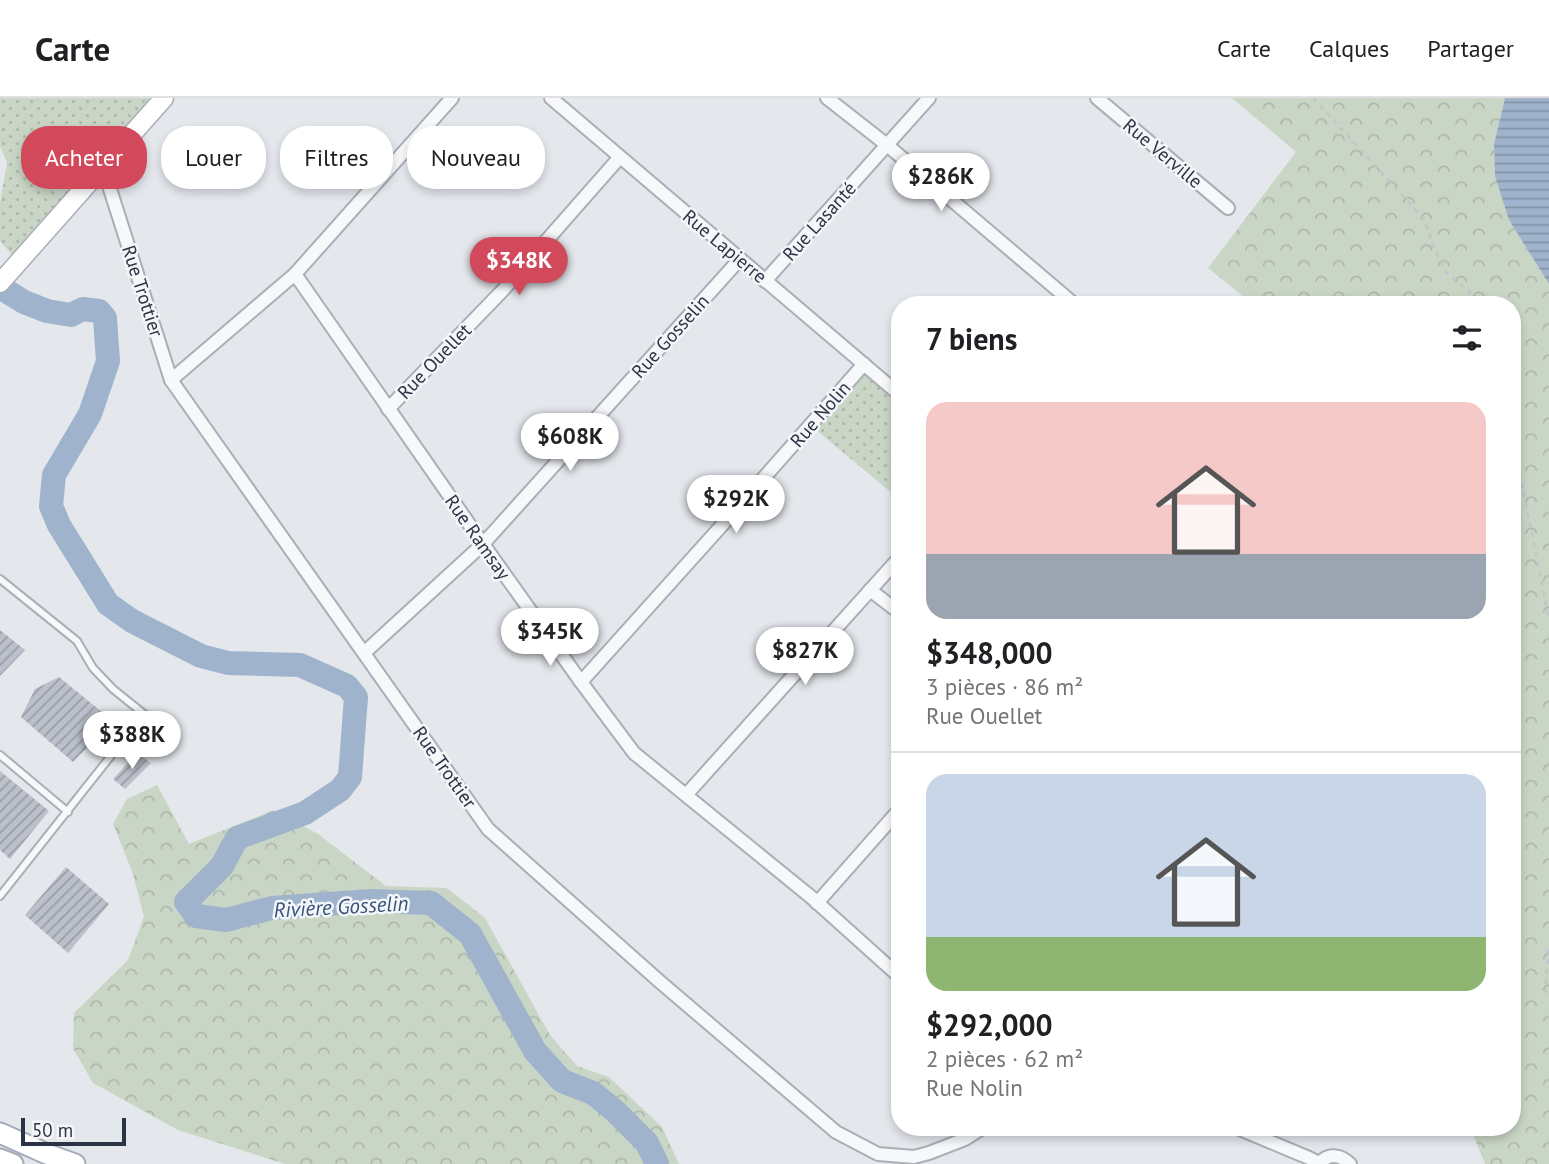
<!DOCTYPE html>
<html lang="fr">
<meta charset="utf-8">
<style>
:root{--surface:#fff;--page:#f6f6f6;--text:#202124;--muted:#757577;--line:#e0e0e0;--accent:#d1495b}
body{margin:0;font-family:"PT Sans",sans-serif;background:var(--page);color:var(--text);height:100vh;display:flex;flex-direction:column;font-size:26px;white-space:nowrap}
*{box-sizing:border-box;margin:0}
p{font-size:23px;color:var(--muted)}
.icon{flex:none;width:38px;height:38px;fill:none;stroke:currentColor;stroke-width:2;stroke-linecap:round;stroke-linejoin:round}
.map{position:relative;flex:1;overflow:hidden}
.details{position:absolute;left:891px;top:198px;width:630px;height:840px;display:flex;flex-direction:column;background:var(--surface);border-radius:28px;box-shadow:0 4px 10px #0003}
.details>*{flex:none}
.hud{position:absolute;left:21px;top:28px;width:665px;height:63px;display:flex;gap:14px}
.scale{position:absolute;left:21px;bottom:18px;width:105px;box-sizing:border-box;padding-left:7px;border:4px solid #2b3445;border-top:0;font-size:19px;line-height:24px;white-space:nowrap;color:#2b3445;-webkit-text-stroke:5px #f4f6f9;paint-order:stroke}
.price{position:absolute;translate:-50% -60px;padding:0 16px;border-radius:24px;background:#fff;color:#222;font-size:23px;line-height:46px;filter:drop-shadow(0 2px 4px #0008)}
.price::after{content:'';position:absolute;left:50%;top:42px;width:21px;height:16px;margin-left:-10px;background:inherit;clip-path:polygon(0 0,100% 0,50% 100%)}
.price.current{background:var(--accent);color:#fff}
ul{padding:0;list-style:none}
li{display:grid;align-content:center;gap:14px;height:371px;padding:0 35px}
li+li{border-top:2px solid var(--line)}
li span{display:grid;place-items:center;height:217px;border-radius:21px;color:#555}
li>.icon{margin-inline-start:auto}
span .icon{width:126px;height:126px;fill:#fffc;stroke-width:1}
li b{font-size:30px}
h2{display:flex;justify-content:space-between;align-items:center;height:84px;padding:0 35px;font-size:30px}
.chip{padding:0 24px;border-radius:28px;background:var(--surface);box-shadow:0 4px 10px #0003;font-size:24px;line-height:63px}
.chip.current{background:var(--accent);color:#fff}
header{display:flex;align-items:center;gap:42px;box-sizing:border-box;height:98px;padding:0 35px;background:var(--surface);border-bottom:2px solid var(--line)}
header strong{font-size:33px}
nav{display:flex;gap:38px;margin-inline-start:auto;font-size:24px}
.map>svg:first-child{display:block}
.grass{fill:url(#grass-dots)}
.forest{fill:url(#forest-crowns)}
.water{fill:url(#water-rules)}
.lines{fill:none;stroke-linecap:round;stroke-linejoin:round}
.river{stroke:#9fb4cc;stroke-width:24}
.building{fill:url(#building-hatch)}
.lane-casing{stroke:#a9aeb7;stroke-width:10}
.street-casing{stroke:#a9aeb7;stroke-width:16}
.secondary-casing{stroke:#a9aeb7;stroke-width:21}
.primary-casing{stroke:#a3abb8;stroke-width:23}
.path{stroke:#c2c5cb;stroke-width:2.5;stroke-dasharray:5 5;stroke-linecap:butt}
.lane{stroke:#f7f8fa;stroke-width:6}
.street{stroke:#f7f8fa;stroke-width:12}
.secondary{stroke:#fff;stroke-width:18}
.primary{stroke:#fff;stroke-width:19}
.labels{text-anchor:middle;stroke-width:5;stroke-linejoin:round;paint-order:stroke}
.street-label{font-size:19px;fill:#2b3445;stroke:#f4f6f9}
.water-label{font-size:21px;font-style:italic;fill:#34527a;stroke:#f4f6f9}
</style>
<header>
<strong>Carte</strong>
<nav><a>Carte</a><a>Calques</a><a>Partager</a></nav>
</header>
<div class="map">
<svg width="1549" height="1066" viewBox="0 0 1549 1066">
<defs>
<pattern id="grass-dots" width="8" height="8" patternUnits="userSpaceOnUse" patternTransform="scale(1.75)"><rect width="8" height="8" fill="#c9d6c5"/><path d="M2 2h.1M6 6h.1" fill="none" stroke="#adb8ab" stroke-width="1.8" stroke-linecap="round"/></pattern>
<pattern id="forest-crowns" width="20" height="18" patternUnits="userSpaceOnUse" patternTransform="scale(1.75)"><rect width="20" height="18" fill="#c9d6c5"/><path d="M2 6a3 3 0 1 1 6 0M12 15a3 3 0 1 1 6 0" fill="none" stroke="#adb8ab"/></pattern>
<pattern id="water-rules" width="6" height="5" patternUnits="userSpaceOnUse" patternTransform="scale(1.75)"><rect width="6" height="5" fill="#9fb4cc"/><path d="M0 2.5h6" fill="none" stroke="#8293a7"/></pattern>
<pattern id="building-hatch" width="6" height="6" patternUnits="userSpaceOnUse" patternTransform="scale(1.75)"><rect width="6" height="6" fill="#bbc0ca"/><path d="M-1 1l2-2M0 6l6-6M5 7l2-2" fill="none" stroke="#989da6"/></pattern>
</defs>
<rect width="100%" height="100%" fill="#e4e7ec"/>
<g class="grass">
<polygon points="0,0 148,0 153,5 15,160 0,143 0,106 7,64 0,48"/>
<polygon points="864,266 899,297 899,401 809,326"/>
</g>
<g class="forest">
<polygon points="1232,0 1505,0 1494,46 1509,122 1549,186 1549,1066 1485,1066 1470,1029 1512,1029 1512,206 1253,206 1208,170 1296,54"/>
<polygon points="157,687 189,746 274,712 318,736 386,788 447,790 485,820 550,937 577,968 609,979 662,1029 679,1066 285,1066 178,1032 93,985 73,950 74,915 128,862 144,819 133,776 113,726 127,701"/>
</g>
<polygon class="water" points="1505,0 1549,0 1549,186 1509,122 1495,78 1494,46"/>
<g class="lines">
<polyline class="river" points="0,189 24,204 47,213 71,217 83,211 99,213 105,220 108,263 90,316 54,377 51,408 59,427 108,506 132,523 201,558 228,565 300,567 347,588 356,599 350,679 340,692 305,715 237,740 222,768 186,804 196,818 226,822 272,810 371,803 431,805 470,836 535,953 562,983 593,995 615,1013 647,1045 657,1066"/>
</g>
<g class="building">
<polygon points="0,532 25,552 0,578"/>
<polygon points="59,579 113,623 73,664 21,619 35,591"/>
<polygon points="137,655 151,665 125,691 113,681"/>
<polygon points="0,673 49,713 10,761 0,752"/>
<polygon points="66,769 109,806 68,855 25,817"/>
</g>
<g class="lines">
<g class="lane-casing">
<g id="lane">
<polyline points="0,481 77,543 93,570 113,591 144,616 156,623 157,621"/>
<polyline points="0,657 68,714"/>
<polyline points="0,798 144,616"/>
</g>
</g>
<g class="street-casing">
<g id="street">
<polyline points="551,0 900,297"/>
<polyline points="827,0 887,47 1074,206"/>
<polyline points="1097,0 1228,110"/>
<polyline points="103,69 171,282 488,731 659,883 836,1034 878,1056 914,1059 929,1055 965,1041 984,1029"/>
<polyline points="295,176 483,446 581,584 634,655 811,799 900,879"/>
<polyline points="765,183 929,0"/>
<polyline points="171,282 295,176 452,0"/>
<polyline points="388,311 503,192 620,59"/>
<polyline points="870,492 900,515"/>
<polyline points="364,555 483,446 740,161"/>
<polyline points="581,584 724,425 864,266"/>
<polyline points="686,697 900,459"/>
<polyline points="817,805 900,711"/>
<polyline points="1235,1029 1309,1060 1319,1065"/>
<path d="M 1319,1066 C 1328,1055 1340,1056 1350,1066"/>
</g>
</g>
<g class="secondary-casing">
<polyline id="secondary" points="0,185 164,0"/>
</g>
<g class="primary-casing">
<g id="primary">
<polyline points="0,1035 47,1056 75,1066"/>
<polyline points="0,1061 13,1066"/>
</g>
</g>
<g class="path">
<polyline points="1313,0 1424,121 1434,150 1446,174 1470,194 1477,206"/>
<polyline points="1512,336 1549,522"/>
<polyline points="1549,851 1545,892 1549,898"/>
</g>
<use href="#lane" class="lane"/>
<use href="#street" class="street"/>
<use href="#secondary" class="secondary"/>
<use href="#primary" class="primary"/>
</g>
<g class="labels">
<g class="street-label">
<text transform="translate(1163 55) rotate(40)" y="7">Rue Verville</text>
<text transform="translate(819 123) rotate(-48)" y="7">Rue Lasanté</text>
<text transform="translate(725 148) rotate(40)" y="7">Rue Lapierre</text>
<text transform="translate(143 193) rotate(72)" y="7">Rue Trottier</text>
<text transform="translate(670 238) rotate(-48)" y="7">Rue Gosselin</text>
<text transform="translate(434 263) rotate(-46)" y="7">Rue Ouellet</text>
<text transform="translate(820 316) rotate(-49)" y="7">Rue Nolin</text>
<text transform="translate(478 439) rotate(55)" y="7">Rue Ramsay</text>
<text transform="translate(445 669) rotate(55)" y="7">Rue Trottier</text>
</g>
<g class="water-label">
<text transform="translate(341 809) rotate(-3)" y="7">Rivière Gosselin</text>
</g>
</g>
</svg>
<div class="scale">50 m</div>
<b class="price" style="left:941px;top:115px">$286K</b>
<b class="price current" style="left:519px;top:199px">$348K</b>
<b class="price" style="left:570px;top:375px">$608K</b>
<b class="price" style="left:736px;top:437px">$292K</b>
<b class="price" style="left:550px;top:570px">$345K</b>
<b class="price" style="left:805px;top:589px">$827K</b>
<b class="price" style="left:132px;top:673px">$388K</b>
<div class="hud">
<a class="chip current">Acheter</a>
<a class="chip">Louer</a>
<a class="chip">Filtres</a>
<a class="chip">Nouveau</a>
</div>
<section class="details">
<h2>7 biens<svg class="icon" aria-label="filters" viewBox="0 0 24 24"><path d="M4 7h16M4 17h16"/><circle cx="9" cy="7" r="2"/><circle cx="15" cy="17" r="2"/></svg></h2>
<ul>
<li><span style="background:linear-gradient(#f6c9c9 70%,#9aa5b1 0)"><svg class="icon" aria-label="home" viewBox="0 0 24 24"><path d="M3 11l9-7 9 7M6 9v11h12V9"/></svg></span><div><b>$348,000</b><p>3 pièces · 86 m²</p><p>Rue Ouellet</p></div></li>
<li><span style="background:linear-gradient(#c9d6e8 75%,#8fb573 0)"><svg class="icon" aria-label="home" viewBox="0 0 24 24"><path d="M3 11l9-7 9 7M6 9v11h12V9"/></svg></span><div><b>$292,000</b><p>2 pièces · 62 m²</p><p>Rue Nolin</p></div></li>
</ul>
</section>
</div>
